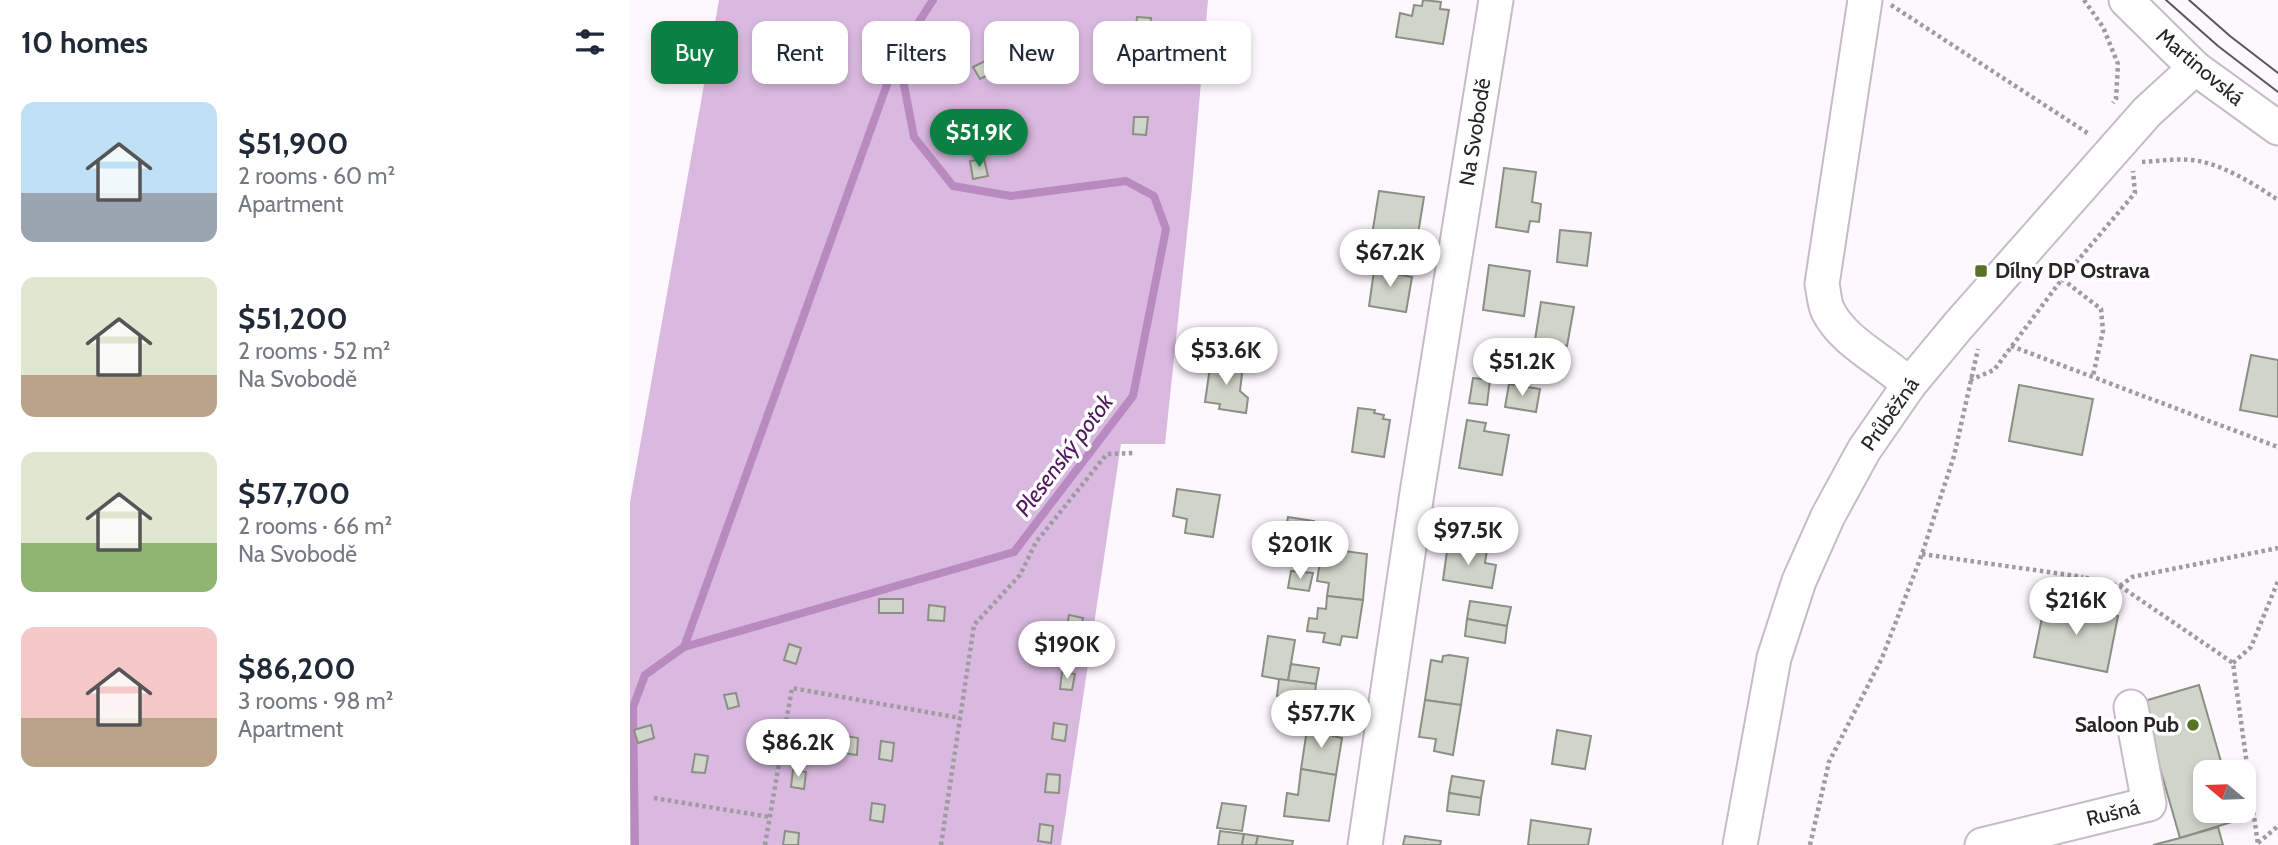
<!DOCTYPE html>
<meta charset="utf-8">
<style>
:root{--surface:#fff;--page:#f6f6f7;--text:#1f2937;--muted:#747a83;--accent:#0b8043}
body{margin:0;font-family:Cabin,sans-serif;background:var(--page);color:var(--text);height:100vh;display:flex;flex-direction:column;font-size:26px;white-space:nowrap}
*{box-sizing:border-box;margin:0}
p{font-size:23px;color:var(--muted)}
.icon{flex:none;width:38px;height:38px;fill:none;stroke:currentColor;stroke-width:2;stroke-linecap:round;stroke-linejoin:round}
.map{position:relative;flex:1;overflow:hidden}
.side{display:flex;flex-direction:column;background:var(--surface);width:630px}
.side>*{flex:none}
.top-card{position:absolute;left:21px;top:21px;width:665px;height:63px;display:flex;gap:14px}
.needle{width:46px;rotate:289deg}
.fabs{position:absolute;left:1563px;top:760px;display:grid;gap:14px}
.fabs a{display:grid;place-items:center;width:63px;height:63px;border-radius:14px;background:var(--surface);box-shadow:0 4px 10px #0003;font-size:35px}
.price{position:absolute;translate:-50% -60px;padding:0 16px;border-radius:24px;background:#fff;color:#222;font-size:23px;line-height:46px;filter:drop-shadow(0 2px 4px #0008)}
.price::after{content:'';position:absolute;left:50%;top:42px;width:21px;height:16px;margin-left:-10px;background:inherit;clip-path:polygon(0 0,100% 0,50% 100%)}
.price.active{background:var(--accent);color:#fff}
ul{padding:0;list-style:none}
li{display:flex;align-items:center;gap:21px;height:175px;padding:0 21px}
li span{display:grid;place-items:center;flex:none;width:196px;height:140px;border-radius:14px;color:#555}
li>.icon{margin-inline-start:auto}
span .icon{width:84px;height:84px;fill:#fffc;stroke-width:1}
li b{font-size:30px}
h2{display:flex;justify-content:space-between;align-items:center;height:84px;padding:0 21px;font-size:30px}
.pill{padding:0 24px;border-radius:14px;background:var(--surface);box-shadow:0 4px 10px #0003;font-size:24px;line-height:63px}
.pill.active{background:var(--accent);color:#fff}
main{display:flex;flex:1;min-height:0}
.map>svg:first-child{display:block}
.green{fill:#dab9e0}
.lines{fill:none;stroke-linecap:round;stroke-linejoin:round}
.stream{stroke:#b88ac0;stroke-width:8}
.building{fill:#d0d5c9;stroke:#8b8f85;stroke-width:2}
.minor-casing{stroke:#c5bcc6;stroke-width:37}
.path{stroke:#9f9ba0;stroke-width:4.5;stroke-dasharray:3.5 3.5;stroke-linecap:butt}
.minor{stroke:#fff;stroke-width:33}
.tram{stroke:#5a565a;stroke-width:2}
.poi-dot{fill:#587326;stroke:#fff;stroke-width:2.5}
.labels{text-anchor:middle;stroke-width:7;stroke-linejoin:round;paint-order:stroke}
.street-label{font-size:21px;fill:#282428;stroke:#fff}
.poi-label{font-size:21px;font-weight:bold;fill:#282428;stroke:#fff;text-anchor:start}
.water-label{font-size:23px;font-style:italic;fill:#51195b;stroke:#fff}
</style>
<main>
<section class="side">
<h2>10 homes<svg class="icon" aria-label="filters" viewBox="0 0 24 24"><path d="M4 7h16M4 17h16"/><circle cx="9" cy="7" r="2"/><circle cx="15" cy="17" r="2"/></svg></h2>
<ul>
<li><span style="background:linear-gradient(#bfe0f5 65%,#9aa5b1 0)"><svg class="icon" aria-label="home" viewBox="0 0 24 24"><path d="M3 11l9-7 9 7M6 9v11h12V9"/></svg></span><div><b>$51,900</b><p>2 rooms · 60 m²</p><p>Apartment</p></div></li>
<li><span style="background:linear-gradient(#dfe7d0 70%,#b9a48a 0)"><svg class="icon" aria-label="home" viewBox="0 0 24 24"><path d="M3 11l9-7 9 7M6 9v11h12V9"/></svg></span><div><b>$51,200</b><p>2 rooms · 52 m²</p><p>Na Svobodě</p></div></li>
<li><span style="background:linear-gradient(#dfe7d0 65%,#8fb573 0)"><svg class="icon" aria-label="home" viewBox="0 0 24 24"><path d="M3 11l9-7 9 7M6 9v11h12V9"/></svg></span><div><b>$57,700</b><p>2 rooms · 66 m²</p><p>Na Svobodě</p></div></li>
<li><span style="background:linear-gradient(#f6c9c9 65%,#b9a48a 0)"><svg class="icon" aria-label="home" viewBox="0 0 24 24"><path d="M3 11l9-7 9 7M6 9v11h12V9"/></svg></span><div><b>$86,200</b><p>3 rooms · 98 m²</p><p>Apartment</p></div></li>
</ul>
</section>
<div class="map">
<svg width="1648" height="845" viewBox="0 0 1648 845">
<rect width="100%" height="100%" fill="#fdf8fe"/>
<polygon class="green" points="89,0 578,0 562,187 535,444 491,444 431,845 0,845 0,502"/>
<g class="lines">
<g class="stream">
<polyline points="54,647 268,54"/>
<polyline points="5,845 3,707 15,675 54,647 384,552 503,396 536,229 524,196 496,181 381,196 323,186 284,137 268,54 303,0"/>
</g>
</g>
<g class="building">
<polygon points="793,0 811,2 810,9 819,10 813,44 766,37 770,13 782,16 784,5 792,6"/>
<polygon points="507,17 521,18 519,36 505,35"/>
<polygon points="359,59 366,71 350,79 343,67"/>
<polygon points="542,62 562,64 561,83 541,79"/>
<polygon points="504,117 518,117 516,135 503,134"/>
<polygon points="354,159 358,176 343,179 340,161"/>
<polygon points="874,168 906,172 902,202 911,204 909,222 900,221 898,232 866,227"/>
<polygon points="749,191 794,197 788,234 763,230 763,235 742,235"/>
<polygon points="930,230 961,233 957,266 927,262"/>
<polygon points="753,264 767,266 766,274 782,277 776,312 739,306 744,271 748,272 749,266 753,266"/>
<polygon points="859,265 900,271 894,316 853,310"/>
<polygon points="911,302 944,307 937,346 905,340"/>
<polygon points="1621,355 1648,360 1648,417 1610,410"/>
<polygon points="581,360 613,365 610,391 618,398 616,413 589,409 590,404 575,402"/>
<polygon points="843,378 860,380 857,405 839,403"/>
<polygon points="879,384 910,389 906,412 875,407"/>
<polygon points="1389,385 1463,399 1452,455 1379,441"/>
<polygon points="728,408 745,410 744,413 754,415 753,419 760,420 754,457 722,452"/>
<polygon points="837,420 856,423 854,431 879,435 872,475 829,468"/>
<polygon points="547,489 590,495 583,537 555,533 557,519 543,516"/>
<polygon points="658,517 684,521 680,547 654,542"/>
<polygon points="818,544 857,550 855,563 866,565 862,588 813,580"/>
<polygon points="692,548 737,554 733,600 697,596 699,583 687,581"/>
<polygon points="661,571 683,573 679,591 658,588"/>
<polygon points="697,596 733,600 727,638 712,636 710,645 693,642 695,633 677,631 679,618 687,619 688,608 696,609"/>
<rect x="249" y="599" width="24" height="14"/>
<polygon points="840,601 881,607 877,626 837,619"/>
<polygon points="1415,603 1488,616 1477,672 1404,657"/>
<polygon points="299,605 315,607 314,621 298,620"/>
<polygon points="439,615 453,618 450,635 436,633"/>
<polygon points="837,619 877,626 875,643 835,636"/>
<polygon points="638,636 665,640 658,681 632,676"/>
<polygon points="159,644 171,648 166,664 154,660"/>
<polygon points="819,655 838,658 831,705 795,700 801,660 812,662 813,656"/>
<polygon points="661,664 689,668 686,684 658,681"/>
<polygon points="432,672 445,674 442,690 430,689"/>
<polygon points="649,679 686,684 684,701 647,696"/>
<polygon points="1569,685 1594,772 1575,772 1575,810 1605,810 1608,820 1550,838 1511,702"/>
<polygon points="106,693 109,706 98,709 94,695"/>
<polygon points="795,700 831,705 823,755 804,751 806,739 789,737"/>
<polygon points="424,723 437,725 435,741 422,739"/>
<polygon points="678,723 698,726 697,728 704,730 703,736 712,738 706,775 671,769"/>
<polygon points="21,725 24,738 8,743 4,730"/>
<polygon points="927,730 961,736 955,769 922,764"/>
<polygon points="215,736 228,738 227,755 213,753"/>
<polygon points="251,741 264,743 262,761 249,759"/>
<polygon points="65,754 78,756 75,773 62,772"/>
<polygon points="671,769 706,775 699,821 654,816 657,793 668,795"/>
<polygon points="163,770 176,772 174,789 161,787"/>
<polygon points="417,774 430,775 429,793 415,792"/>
<polygon points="822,776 854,781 851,798 819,793"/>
<polygon points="819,793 851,798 849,815 817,811"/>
<polygon points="242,803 255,805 253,822 240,820"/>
<polygon points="592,803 616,806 612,831 587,828"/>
<polygon points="901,820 961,829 958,845 898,845"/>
<polygon points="410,824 423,826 421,843 408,841"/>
<polygon points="1588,827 1593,845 1523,845 1550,838"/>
<polygon points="155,831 169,833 168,845 153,845"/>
<polygon points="590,831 614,834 612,845 588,845"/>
<polygon points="614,834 628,836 626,845 612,845"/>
<polygon points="628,836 663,841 662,845 626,845"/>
<polygon points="775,836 811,841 810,845 773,845"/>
</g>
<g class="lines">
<g class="minor-casing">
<g id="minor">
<path d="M 1235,0 L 1192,284 C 1194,292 1194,303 1198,311 C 1214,343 1254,360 1279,385"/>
<polyline points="1496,0 1565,68 1648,128"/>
<polyline points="735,845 787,493 866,0"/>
<polyline points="1110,845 1144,658 1169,581 1198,516 1234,450 1279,385 1328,326 1517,112 1565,68"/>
<polyline points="1352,845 1519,804 1501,707"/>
</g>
</g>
<g class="path">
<polyline points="1454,0 1473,27 1488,64 1486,99 1483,103"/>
<polyline points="1261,5 1459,134"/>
<path d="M 1512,162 C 1531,161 1554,157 1573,162 C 1599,168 1627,186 1648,200"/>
<polyline points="1432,279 1471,309 1473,331 1463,376"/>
<polyline points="1381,346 1648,447"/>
<polyline points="1340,380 1364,370 1432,279 1505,193 1503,171"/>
<polyline points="1292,554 1453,577"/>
<polyline points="1490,586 1502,577 1648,548"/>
<polyline points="1443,608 1453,577 1490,586 1603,663 1628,845"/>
<polyline points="1603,663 1621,647 1648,581"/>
<polyline points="24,798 140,817"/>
<polyline points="1628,843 1648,826"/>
<polyline points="135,845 162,688 330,718"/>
<polyline points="311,845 344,625 390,575 406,542 477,454 505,453"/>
<polyline points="1180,845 1199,762 1252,658 1292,554 1324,456 1348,349"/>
</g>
<use href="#minor" class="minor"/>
<g class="tram">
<polyline points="1536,0 1588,46 1648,92"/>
<polyline points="1559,0 1600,36 1648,73"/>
</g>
</g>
<g class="poi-dot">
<rect x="1344" y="264" width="14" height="14" rx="3.5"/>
<circle cx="1563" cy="725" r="7"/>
</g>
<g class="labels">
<g class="street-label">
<text transform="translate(1570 67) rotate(40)" y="7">Martinovská</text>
<text transform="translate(845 132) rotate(-81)" y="7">Na Svobodě</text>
<text transform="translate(1260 414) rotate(-55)" y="7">Průběžná</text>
<text transform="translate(1483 813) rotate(-14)" y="7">Rušná</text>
</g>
<g class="poi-label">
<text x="1365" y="278">Dílny DP Ostrava</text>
<text x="1549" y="732" text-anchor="end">Saloon Pub</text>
</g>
<g class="water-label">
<text transform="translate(434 455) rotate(-53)" y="8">Plesenský potok</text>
</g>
</g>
</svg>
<div class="fabs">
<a><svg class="needle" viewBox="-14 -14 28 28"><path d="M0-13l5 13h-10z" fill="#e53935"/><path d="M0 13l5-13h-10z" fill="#747a83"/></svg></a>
</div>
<b class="price active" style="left:349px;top:169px">$51.9K</b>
<b class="price" style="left:760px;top:289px">$67.2K</b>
<b class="price" style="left:596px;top:387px">$53.6K</b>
<b class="price" style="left:892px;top:398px">$51.2K</b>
<b class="price" style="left:838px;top:567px">$97.5K</b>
<b class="price" style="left:670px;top:581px">$201K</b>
<b class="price" style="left:1446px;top:637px">$216K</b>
<b class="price" style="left:437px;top:681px">$190K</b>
<b class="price" style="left:691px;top:750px">$57.7K</b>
<b class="price" style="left:168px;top:779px">$86.2K</b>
<div class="top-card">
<a class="pill active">Buy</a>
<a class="pill">Rent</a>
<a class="pill">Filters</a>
<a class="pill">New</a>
<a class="pill">Apartment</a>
</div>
</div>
</main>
